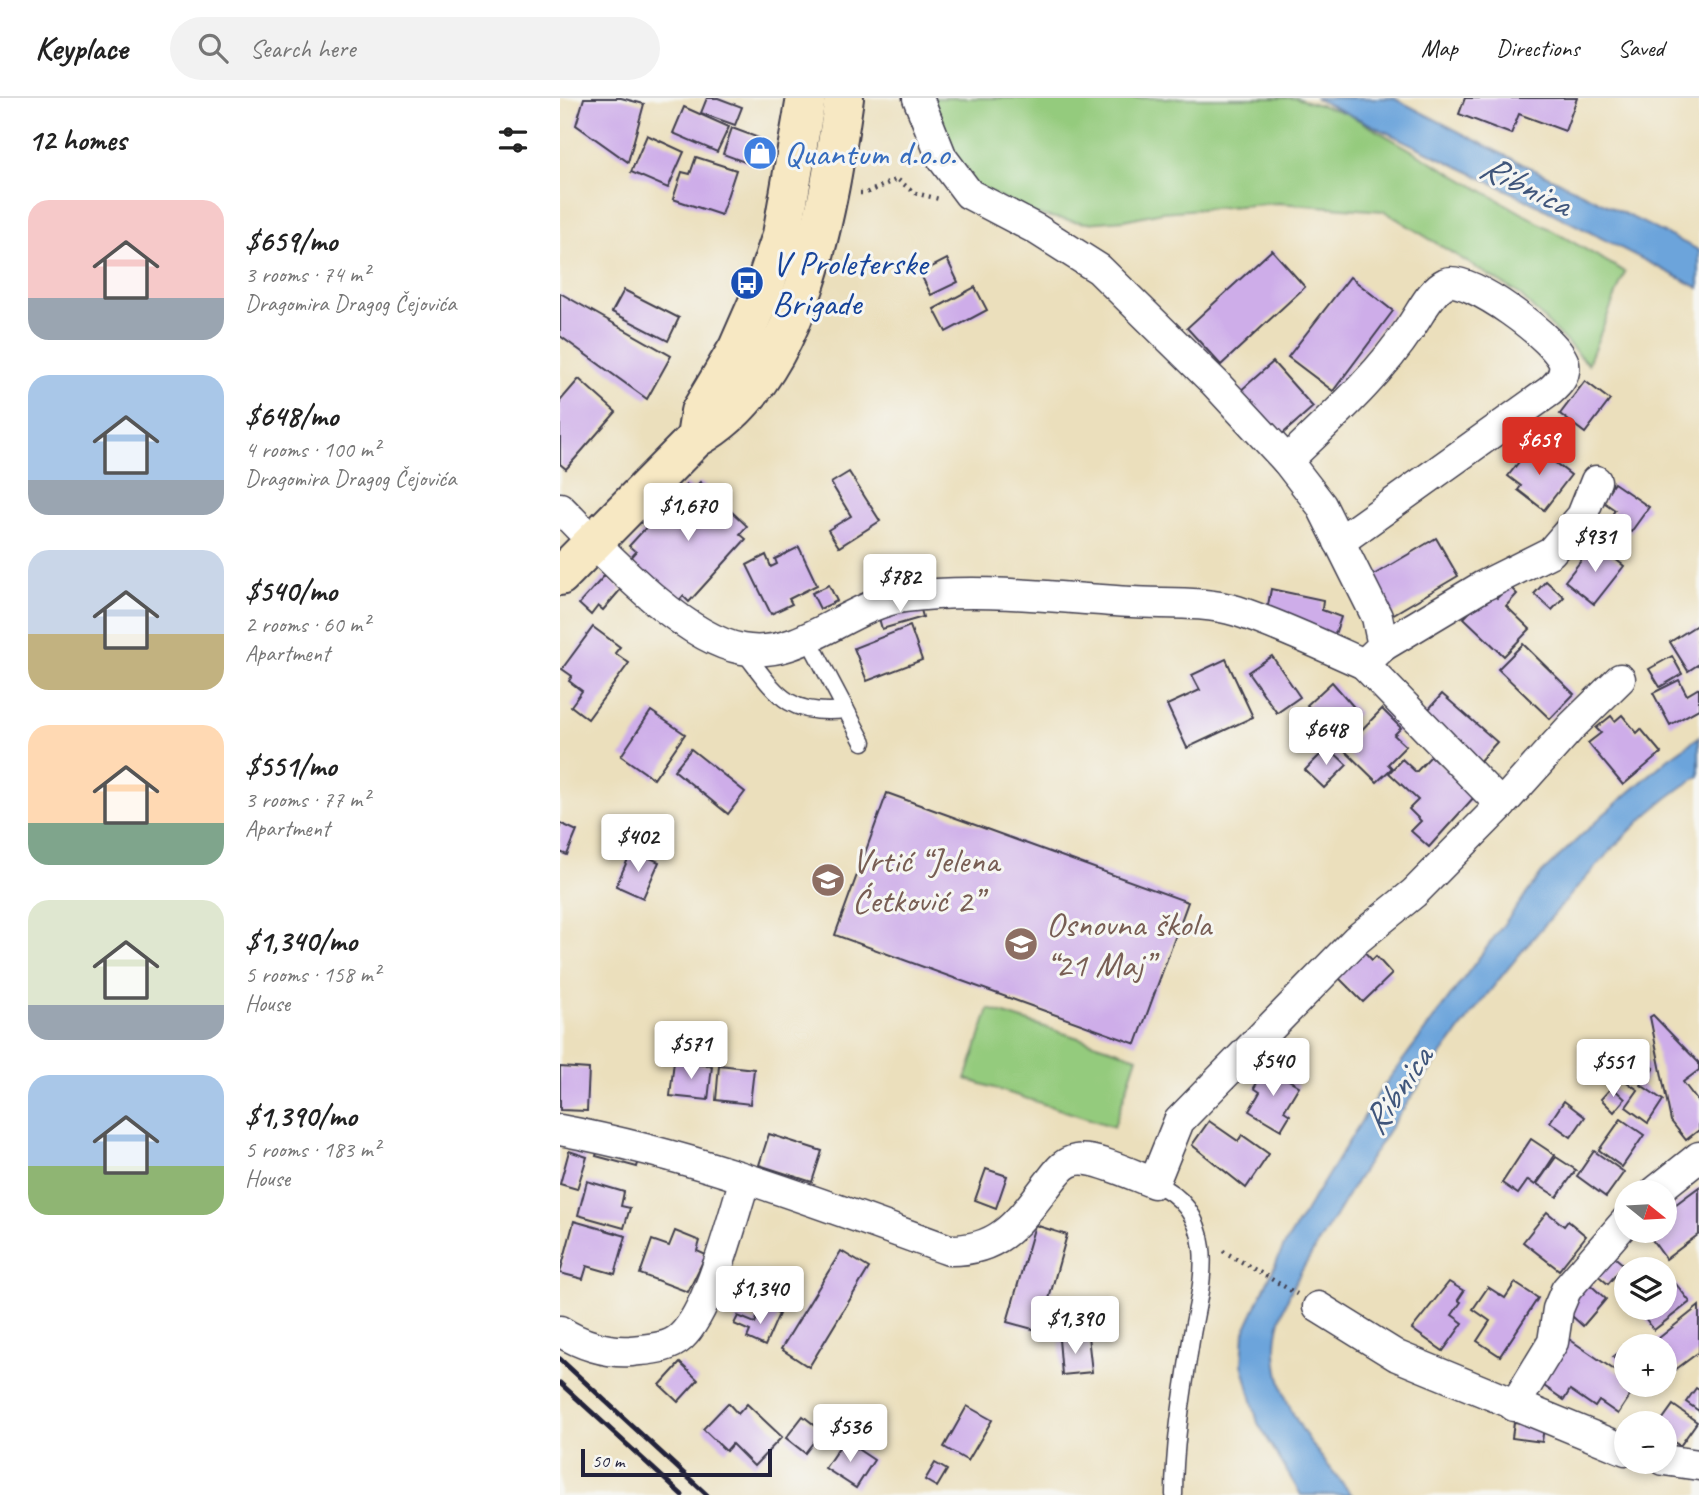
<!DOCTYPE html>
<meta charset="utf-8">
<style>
:root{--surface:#fff;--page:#f2f2f2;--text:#222;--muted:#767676;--line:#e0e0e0;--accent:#d93025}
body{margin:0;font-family:Caveat,sans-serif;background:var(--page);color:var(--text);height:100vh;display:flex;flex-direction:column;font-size:26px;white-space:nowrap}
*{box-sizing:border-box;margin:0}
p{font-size:23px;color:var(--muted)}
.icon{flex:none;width:38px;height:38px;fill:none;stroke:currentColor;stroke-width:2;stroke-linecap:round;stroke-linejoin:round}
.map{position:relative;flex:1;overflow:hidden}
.sheet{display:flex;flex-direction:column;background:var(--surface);width:560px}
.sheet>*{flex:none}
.needle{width:46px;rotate:108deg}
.controls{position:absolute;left:1054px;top:1082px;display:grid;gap:14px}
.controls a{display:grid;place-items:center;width:63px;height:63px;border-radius:50%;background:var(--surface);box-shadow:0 4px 10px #0003;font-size:35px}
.scale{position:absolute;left:21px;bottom:18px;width:191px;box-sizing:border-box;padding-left:7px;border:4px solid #22223b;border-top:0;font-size:19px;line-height:24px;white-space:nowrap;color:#22223b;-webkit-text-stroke:5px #f6f6f2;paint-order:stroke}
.price{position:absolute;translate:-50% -60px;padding:0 16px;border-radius:7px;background:#fff;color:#222;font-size:23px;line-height:46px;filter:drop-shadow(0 2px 4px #0008)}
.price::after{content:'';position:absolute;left:50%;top:42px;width:21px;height:16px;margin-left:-10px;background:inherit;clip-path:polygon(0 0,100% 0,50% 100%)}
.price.active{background:var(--accent);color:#fff}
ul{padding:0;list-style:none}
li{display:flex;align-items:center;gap:21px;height:175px;padding:0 28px}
li span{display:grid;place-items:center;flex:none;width:196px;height:140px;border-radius:21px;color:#555}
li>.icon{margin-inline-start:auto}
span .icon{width:84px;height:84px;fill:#fffc;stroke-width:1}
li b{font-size:30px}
h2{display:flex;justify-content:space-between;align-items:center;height:84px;padding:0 28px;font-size:30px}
header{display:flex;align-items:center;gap:42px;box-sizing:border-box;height:98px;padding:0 35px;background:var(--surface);border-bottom:2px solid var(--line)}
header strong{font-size:33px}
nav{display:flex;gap:38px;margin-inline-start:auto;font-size:24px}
.search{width:490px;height:63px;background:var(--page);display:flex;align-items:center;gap:18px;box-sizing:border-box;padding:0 24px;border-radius:38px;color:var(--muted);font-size:26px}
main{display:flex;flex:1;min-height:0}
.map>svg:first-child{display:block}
.green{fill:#94cb7d;stroke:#5b765c;stroke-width:2}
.water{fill:#6ca4db;stroke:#47638b;stroke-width:2}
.building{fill:#ceade9}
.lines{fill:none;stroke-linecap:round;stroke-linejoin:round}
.service-casing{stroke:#403e4e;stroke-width:19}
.minor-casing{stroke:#403e4e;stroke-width:33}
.secondary-casing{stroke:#403e4e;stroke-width:42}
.path{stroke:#403e4e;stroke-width:4.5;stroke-dasharray:2 5;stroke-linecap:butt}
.service{stroke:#fff;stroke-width:16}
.minor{stroke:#fff;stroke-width:30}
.secondary{stroke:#f7e8c3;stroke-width:38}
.rail{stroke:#22223b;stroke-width:5}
.labels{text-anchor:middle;stroke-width:6;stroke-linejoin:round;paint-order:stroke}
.shop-label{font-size:35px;fill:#366cbe;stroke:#f6f6f2;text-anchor:start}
.transit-label{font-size:35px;fill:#164399;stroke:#f6f6f2;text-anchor:start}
.education-label{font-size:35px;fill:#785e54;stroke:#f6f6f2;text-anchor:start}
.water-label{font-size:37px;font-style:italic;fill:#40567b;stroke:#f6f6f2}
</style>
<header>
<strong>Keyplace</strong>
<div class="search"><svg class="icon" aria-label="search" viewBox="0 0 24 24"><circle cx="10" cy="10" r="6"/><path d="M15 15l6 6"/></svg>Search here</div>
<nav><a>Map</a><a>Directions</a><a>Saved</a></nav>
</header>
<main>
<section class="sheet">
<h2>12 homes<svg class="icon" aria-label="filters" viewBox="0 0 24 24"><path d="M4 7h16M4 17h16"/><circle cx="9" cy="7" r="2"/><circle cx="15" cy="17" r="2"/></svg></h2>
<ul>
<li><span style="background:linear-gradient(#f6c9c9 70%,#9aa5b1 0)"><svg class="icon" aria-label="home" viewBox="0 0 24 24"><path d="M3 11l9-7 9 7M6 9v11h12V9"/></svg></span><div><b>$659/mo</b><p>3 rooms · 74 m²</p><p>Dragomira Dragog Čejovića</p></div></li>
<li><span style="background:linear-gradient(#a9c7e8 75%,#9aa5b1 0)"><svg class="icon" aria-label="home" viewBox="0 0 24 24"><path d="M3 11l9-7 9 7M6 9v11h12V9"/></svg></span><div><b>$648/mo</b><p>4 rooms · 100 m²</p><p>Dragomira Dragog Čejovića</p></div></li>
<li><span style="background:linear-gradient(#c9d6e8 60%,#c2b280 0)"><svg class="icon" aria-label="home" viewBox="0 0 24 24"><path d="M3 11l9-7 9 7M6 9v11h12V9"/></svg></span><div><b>$540/mo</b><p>2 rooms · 60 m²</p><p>Apartment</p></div></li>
<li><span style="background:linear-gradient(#ffd9b3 70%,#7fa58c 0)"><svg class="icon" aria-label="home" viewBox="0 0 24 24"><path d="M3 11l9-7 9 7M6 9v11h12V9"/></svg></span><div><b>$551/mo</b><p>3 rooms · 77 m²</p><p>Apartment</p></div></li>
<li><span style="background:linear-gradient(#dfe7d0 75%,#9aa5b1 0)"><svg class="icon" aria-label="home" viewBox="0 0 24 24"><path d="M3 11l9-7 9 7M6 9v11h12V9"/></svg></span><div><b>$1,340/mo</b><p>5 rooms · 158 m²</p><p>House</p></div></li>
<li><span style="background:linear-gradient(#a9c7e8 65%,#8fb573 0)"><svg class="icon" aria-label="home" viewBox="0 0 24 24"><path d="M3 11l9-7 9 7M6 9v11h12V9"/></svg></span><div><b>$1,390/mo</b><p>5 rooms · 183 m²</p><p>House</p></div></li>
</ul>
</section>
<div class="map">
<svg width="1139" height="1397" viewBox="0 0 1139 1397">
<rect width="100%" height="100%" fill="#f6f6f2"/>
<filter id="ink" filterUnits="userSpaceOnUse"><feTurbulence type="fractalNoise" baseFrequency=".0143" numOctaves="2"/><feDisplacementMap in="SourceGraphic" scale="14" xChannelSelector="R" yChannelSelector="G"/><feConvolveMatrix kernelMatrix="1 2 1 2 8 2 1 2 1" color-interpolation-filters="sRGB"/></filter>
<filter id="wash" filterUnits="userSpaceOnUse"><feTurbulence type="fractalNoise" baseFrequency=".00686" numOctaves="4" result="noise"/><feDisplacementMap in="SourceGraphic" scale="28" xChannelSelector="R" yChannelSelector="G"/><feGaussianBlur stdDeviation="1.57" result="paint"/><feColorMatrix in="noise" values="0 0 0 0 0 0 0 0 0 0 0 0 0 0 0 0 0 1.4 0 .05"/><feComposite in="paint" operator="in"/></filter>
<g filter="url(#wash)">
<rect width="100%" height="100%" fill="#ebdfbc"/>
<g class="green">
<polygon points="373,0 736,0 786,15 1065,174 1028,266 959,196 824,113 718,105 602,114 564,122 526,125 472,116 415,87 386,47"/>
<polygon points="429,911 577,959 554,1029 406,981"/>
</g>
<g class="water">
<polygon points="755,0 834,0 936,53 1139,152 1139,190 945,91"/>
<path d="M 1139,639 L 1139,678 C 1087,709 1048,755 1008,800 C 920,899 841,1006 774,1120 C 751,1158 717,1203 716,1249 C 715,1308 758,1355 792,1397 L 741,1397 L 698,1325 L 682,1266 L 684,1234 L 724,1148 L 820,993 L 982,775 L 1043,717 L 1109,660 Z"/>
</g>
<g id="blocks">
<g class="building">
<polygon points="24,0 61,0 84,6 68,64 16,27"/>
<polygon points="147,0 158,0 182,9 175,27 141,15"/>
<polygon points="905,0 1017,0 1005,33 959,16 951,36 899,16"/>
<polygon points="124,9 169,29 157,54 113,35"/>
<polygon points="172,30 199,40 190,66 163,56"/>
<polygon points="87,37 124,54 108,90 71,74"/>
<polygon points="136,59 176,72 161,117 113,101 122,74 130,76"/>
<polygon points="712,152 745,189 661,267 627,230"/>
<polygon points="387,161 398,184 371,197 360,175"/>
<polygon points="790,179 833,213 773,293 728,259"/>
<polygon points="415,189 427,212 386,234 374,211"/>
<polygon points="64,192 119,220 108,243 52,214"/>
<polygon points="0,195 111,258 87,301 0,238"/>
<polygon points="713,264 753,309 719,339 679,294"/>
<polygon points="19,281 56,314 6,371 0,366 0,303"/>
<polygon points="1025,283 1050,302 1025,335 1000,316"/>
<polygon points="972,347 1011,377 984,412 958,392 961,388 948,378"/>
<polygon points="289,374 320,423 279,449 268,432 291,418 271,385"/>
<polygon points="140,384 187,428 180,436 186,441 129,504 123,498 116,506 69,462 76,454 69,448 126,386 133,392"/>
<polygon points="1054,385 1089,409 1071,434 1050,420 1055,412 1042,403"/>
<polygon points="876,440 898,478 832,517 810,479"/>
<polygon points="1035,445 1064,468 1034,506 1005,483"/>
<polygon points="239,449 257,487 229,501 232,506 211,516 187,467 206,457 211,469 217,466 215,461"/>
<polygon points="45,477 61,491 43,512 38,508 31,517 19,506"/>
<polygon points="986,483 1004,499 992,512 974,496"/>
<polygon points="269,487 277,503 260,511 252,495"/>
<polygon points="949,488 957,496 946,508 970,531 944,558 904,520 920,503 932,495 937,500"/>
<polygon points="711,491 763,502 762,512 781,519 774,539 706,518"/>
<polygon points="358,501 363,519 322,531 317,513"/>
<polygon points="1137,527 1139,566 1128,573 1110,544"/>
<polygon points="350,528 362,562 307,583 294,550"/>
<polygon points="33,529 60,549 55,555 69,565 28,621 11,608 22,593 9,583 12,578 2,571"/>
<polygon points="963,546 1014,596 990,621 938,571"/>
<polygon points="712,558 740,599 717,615 688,574"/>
<polygon points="1112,558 1122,576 1100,589 1089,571"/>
<polygon points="666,561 693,619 627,650 607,607 640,592 632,577"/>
<polygon points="1119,582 1127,597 1139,590 1139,611 1110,627 1093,595"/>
<polygon points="772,584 799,615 774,637 747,607"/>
<polygon points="882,596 937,644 916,667 862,619"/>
<polygon points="822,611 841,630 834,637 846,648 828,666 832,670 817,684 783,651"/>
<polygon points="91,613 125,636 94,681 61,658"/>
<polygon points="1062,617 1077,635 1081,631 1101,655 1063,687 1028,645 1041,635 1036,630 1051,618 1055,623"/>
<polygon points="768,649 787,667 764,690 745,672"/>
<polygon points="131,651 185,694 168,716 114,672"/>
<polygon points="871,658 915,698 869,749 851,733 861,723 849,711 858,702 829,675 842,661 856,674"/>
<polygon points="327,695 628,804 576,946 275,837"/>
<polygon points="0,725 17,733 7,757 0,754"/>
<polygon points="72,752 99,764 83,800 56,788"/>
<polygon points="800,849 812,862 816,858 832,876 803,904 774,875"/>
<polygon points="1093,917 1139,965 1139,972 1123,984 1139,1005 1139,1032 1126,1042 1111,1023 1090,919"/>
<polygon points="1059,945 1094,970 1081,987 1103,1002 1088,1025 1066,1009 1078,992 1043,967"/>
<polygon points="114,963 152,968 148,1002 110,998"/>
<polygon points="159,967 194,971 190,1006 156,1002"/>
<polygon points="0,969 29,971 27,1013 0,1012"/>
<polygon points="706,969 739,988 724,1013 730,1017 721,1032 689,1013 700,994 694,990"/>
<polygon points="1052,989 1065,1001 1054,1014 1041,1001"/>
<polygon points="1004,1003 1025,1019 1011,1039 990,1024"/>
<polygon points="1061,1021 1084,1037 1062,1069 1039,1052"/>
<polygon points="649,1023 678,1043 682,1037 709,1056 686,1090 632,1047"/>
<polygon points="209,1036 262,1053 252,1084 199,1067"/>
<polygon points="971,1041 995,1057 975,1087 968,1082 958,1096 942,1085"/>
<polygon points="40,1044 81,1055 77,1069 36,1058"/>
<polygon points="9,1053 27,1059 17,1091 0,1086"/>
<polygon points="1034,1053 1064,1074 1046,1099 1017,1078"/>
<polygon points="996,1059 1016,1072 997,1099 977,1086"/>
<polygon points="426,1071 447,1078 436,1110 415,1102"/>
<polygon points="27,1083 64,1094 61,1108 70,1110 64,1130 18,1117"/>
<polygon points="1139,1089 1139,1136 1106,1161 1085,1132 1104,1132 1104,1115"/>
<polygon points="987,1114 1004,1128 1008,1123 1026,1138 999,1172 963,1144"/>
<polygon points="14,1123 66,1138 55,1176 27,1168 23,1181 0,1175"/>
<polygon points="475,1127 507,1137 480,1233 447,1224"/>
<polygon points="115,1133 140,1143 137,1153 146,1157 128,1194 80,1176 92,1142 109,1148"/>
<polygon points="281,1153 309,1170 249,1269 221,1251"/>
<polygon points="1051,1156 1064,1167 1048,1186 1035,1175"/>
<polygon points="1026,1183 1046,1201 1023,1228 1002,1209"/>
<polygon points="889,1184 904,1193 898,1202 901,1204 892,1217 903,1225 883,1253 852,1231"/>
<polygon points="955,1185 978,1200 940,1258 917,1243 930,1223 913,1211 928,1189 945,1200"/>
<polygon points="1116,1186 1130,1204 1094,1232 1080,1213 1085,1209 1104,1209 1104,1195"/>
<polygon points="202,1208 219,1216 205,1248 187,1240 190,1233 174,1226 178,1218 195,1225"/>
<polygon points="1139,1208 1139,1254 1111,1275 1104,1267 1104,1248 1089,1248"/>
<polygon points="1003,1237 1066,1280 1066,1286 1077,1287 1058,1316 1039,1303 1035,1309 1010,1292 1004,1302 974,1281"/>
<polygon points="528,1238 532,1274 502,1277 499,1241"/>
<polygon points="1066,1249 1066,1275 1053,1259"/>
<polygon points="120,1265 138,1282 118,1304 100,1287"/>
<polygon points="1136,1290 1139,1292 1139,1313 1126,1304"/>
<polygon points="168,1305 178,1316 187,1306 222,1339 194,1368 172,1346 166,1353 143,1331"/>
<polygon points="1113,1307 1137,1324 1120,1348 1104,1337 1104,1325 1100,1325"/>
<polygon points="407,1308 432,1322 408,1363 384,1349"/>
<polygon points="243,1318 262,1333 245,1355 226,1340"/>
<polygon points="954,1324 984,1328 982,1344 952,1340"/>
<polygon points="284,1342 314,1362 296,1390 265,1370"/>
<polygon points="375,1365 387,1372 377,1389 365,1382"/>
</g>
</g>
</g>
<g filter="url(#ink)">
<use href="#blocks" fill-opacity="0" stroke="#403e4e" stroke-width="2"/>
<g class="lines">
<g class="service-casing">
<g id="service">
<polyline points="248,540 303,644"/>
<path d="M 182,551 C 216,595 226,619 286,612"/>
<path d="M 594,1085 C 622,1097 638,1118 642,1150 C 645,1179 637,1208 632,1236 C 624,1289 614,1343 614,1397"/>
</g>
</g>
<g class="minor-casing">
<g id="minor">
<path d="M 727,363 C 770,321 817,280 850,230 C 860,216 871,192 886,185 C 906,175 1000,243 1004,266 C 1006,278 998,286 990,293 L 779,444"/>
<path d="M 0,410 C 44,454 121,540 182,551 C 241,562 287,507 345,499 C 419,489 497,500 572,504 C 606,506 644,503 677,513 C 720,527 763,548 804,566 L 823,548 L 817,519 L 761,407 L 727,363 L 655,285 L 539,171 L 476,131 L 409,96 L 382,60 L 358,0"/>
<polyline points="823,548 923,488 991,454 1022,418 1036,383"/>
<polyline points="804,566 941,707"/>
<path d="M 0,1032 C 134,1057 262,1106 389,1152 C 443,1153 461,1120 491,1082 C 498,1073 504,1064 516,1062 C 534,1058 575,1078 594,1085 L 619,1023 L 796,842 L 854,795 L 941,707 L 1012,628 L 1060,581"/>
<polyline points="1095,1094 1139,1059"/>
<polyline points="758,1209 837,1258 1066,1352"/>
<path d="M 0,1233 C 20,1246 47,1255 71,1253 C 88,1251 108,1251 121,1239 C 150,1212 172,1121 185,1081"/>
<polyline points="954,1308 993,1244 998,1211 1006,1192 1066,1123"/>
<polyline points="1104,1362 1139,1367"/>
</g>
</g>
<g class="secondary-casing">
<g id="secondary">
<polyline points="136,340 140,314 178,250 203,193 222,137 246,0"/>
<path d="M 0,478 L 136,340 C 243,281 268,110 284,0"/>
</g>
</g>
<g class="path">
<polyline points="300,95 306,95 337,81 355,95 379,101"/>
<polyline points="663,1153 737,1196"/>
</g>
<use href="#service" class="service"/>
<use href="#minor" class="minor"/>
<use href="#secondary" class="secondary"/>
<g class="rail">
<polyline points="0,1261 147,1397"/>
<polyline points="0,1285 122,1397"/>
</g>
</g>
</g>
<defs>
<g id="shop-disc" transform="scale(1.75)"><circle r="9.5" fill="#3f7fe0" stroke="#f6f6f2"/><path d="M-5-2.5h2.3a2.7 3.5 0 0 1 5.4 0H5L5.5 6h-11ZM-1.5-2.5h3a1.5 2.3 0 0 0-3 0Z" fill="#fff"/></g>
<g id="bus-disc" transform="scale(1.75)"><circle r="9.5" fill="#1a4fb4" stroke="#f6f6f2"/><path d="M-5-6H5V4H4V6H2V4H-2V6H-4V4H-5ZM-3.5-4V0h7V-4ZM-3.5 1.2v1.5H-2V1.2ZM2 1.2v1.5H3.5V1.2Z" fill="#fff"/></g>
<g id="school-disc" transform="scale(1.75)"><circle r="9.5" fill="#8d6e63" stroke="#f6f6f2"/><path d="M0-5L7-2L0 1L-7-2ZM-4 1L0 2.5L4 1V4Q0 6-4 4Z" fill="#fff"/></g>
</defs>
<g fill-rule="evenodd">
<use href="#shop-disc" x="200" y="55"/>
<use href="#bus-disc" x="187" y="185"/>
<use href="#school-disc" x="268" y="782"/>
<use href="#school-disc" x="461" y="846"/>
</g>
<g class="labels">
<g class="shop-label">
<text x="224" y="67">Quantum d.o.o.</text>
</g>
<g class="transit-label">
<text x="212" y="177">V Proleterske<tspan x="212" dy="40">Brigade</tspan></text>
</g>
<g class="education-label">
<text x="292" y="774">Vrtić “Jelena<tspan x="292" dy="40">Ćetković 2”</tspan></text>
<text x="486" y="838">Osnovna škola<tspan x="486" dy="40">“21 Maj”</tspan></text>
</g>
<g class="water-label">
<text transform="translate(966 86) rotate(26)" y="13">Ribnica</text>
<text transform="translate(836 992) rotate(-56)" y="13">Ribnica</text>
</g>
</g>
</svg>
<div class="controls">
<a><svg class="needle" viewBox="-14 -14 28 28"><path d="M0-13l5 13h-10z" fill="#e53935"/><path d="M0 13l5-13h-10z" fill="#767676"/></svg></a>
<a><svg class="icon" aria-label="layers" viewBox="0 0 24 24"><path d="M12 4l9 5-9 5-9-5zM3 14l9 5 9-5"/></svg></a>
<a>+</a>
<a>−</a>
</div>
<div class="scale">50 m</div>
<b class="price active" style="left:979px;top:379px">$659</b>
<b class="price" style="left:128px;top:445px">$1,670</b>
<b class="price" style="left:1035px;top:476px">$931</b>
<b class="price" style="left:340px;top:516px">$782</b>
<b class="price" style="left:766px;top:669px">$648</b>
<b class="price" style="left:78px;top:776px">$402</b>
<b class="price" style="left:131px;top:983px">$571</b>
<b class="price" style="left:713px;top:1000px">$540</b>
<b class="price" style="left:1053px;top:1001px">$551</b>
<b class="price" style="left:200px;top:1228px">$1,340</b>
<b class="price" style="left:515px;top:1258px">$1,390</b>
<b class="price" style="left:290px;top:1366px">$536</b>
</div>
</main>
